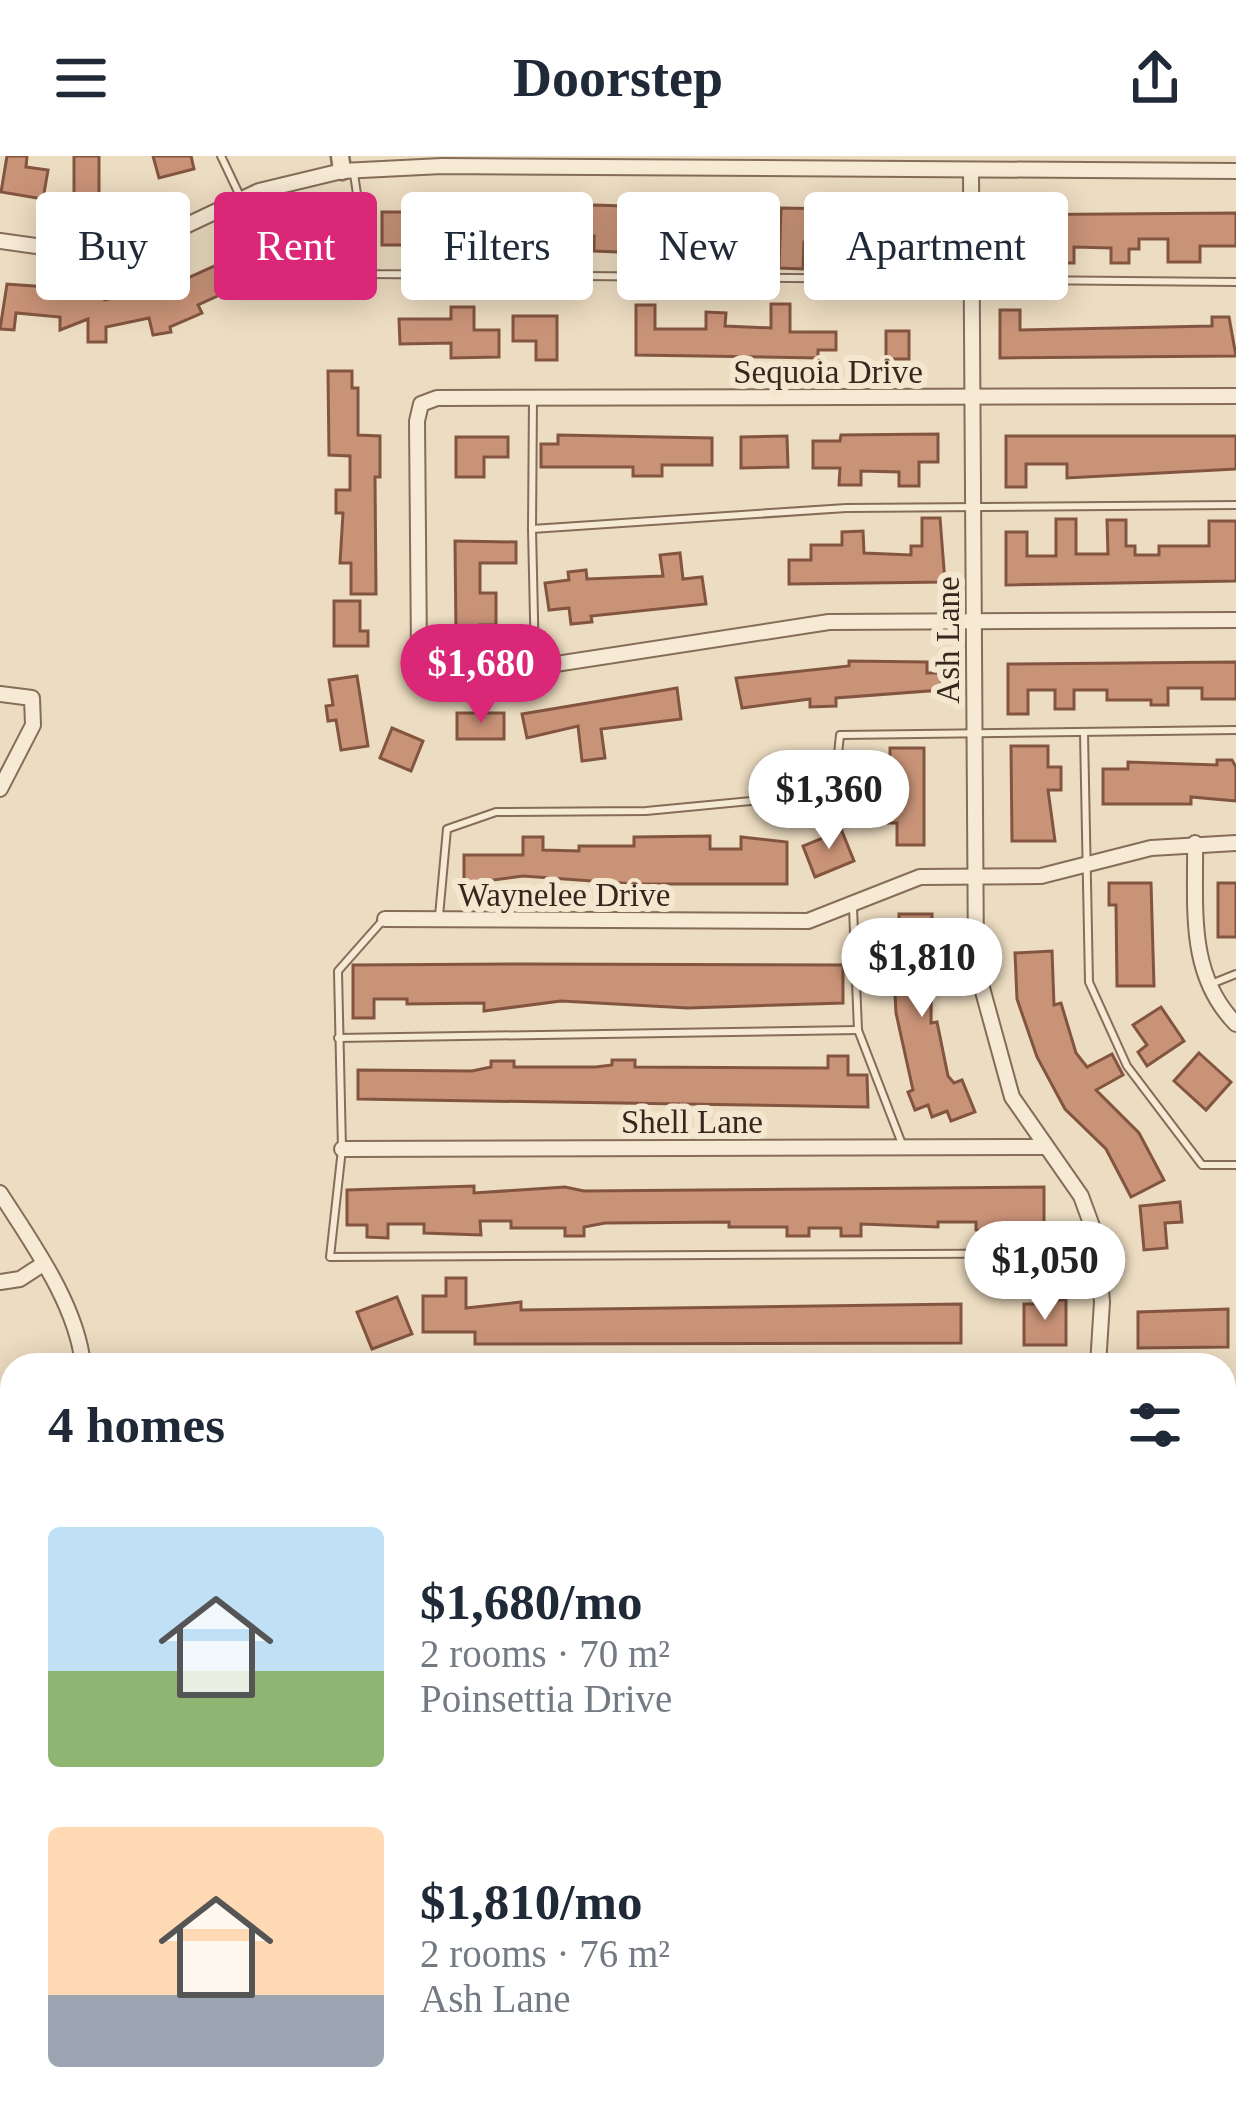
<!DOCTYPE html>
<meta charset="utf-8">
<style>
:root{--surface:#fff;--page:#f6f6f7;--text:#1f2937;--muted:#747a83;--accent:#db2777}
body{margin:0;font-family:"Times New Roman",serif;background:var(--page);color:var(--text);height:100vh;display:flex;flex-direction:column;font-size:45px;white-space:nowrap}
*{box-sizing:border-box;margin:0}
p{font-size:39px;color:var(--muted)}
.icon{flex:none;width:66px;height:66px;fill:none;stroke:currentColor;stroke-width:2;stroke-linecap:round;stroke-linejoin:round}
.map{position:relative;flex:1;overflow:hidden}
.drawer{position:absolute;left:0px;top:1197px;width:1236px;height:768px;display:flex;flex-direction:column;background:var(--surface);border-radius:36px 36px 0 0;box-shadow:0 6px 30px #0003}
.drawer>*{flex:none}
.banner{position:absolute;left:36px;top:36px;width:1164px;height:108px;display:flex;gap:24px}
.price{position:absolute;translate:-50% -102px;padding:0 27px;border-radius:42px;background:#fff;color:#222;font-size:39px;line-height:78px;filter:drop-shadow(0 3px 6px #0008)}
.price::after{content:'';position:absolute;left:50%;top:72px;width:36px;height:27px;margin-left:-18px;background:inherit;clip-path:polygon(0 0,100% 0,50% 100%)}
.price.on{background:var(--accent);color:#fff}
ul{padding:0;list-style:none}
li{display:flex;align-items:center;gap:36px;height:300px;padding:0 48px}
li span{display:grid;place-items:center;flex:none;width:336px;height:240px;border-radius:12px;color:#555}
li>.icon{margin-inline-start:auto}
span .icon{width:144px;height:144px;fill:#fffc;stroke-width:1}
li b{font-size:51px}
h2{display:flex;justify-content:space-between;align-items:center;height:144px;padding:0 48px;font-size:51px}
.chip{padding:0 42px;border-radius:12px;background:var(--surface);box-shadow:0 6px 30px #0003;font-size:42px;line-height:108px}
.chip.on{background:var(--accent);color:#fff}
header{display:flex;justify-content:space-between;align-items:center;height:156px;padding:0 48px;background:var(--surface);font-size:54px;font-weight:800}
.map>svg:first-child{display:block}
.green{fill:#c8ca96}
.building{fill:#c99378;stroke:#835540;stroke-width:3}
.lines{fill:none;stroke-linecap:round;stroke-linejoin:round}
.service-casing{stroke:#856d59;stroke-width:10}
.minor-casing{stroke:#856d59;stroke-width:18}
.tertiary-casing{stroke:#856d59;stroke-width:21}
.primary-casing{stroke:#533c2e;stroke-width:26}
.service{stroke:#f7ead4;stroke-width:6}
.minor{stroke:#f7ead4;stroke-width:14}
.tertiary{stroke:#f7ead4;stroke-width:16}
.primary{stroke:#efce99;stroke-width:21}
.labels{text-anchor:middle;stroke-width:12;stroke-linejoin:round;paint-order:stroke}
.street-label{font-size:33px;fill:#35271d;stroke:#f4e7d0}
</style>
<header><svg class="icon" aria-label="menu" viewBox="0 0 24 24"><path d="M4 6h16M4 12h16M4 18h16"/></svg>Doorstep<svg class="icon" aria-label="share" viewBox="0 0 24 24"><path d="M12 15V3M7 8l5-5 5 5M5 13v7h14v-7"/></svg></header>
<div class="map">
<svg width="1236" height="1965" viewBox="0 0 1236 1965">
<rect width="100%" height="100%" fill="#ecdcc1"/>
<polygon class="green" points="88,1953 331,1953 327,1965 88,1965"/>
<g class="building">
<polygon points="7,0 27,0 26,11 48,14 43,43 1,36"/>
<rect x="74" y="0" width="25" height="45"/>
<polygon points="153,0 191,0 194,13 159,22"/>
<polygon points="593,49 754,54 752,87 722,85 722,97 704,96 704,83 665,83 665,97 644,97 594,95 594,80 558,80 558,95 538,95 538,85 466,85 466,52"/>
<polygon points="781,52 834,53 833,86 804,86 803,113 779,112"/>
<polygon points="382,56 440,56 440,96 419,96 419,89 382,89"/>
<polygon points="1236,57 1236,90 1200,90 1200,106 1168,106 1168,83 1139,83 1139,93 1129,93 1129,107 1111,107 1111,92 1074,91 1074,107 1055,107 1055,95 1019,95 1019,106 999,106 999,59"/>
<polygon points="343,58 350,103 303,104 297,65"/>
<polygon points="896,64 942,64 942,112 922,112 922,98 896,98"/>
<polygon points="258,81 269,106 220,128 224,137 198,149 202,157 170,171 171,176 153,179 149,162 106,171 106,186 88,186 88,163 60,174 60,161 16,157 14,174 0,173 7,128 47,131 46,139 105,138 105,144 172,129 223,106 219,99"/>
<polygon points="771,148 790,148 790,176 836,176 836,194 818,194 818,202 636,199 636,149 655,149 655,173 706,173 706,156 726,157 725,170 771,172"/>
<polygon points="451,151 474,151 474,174 499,174 499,201 451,202 451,187 400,188 399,163 451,163"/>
<polygon points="1000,154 1020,154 1020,174 1212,170 1212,161 1229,161 1236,200 1000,202"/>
<polygon points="513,160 557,160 557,204 536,204 536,185 513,185"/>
<rect x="886" y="175" width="23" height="28"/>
<polygon points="328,215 352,215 352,232 358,232 358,279 380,280 380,321 375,321 376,438 351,438 351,407 340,407 343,357 336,357 336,334 350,334 350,300 329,299"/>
<polygon points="938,278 938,306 919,306 919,330 899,330 899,316 861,315 861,329 839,329 840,312 813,312 813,285 840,285 841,279"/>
<polygon points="558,279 712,282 712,309 662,309 662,320 633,320 633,311 541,311 541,288 558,288"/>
<polygon points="787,280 788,311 741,312 741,281"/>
<polygon points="1006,280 1236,280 1236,313 1067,322 1067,308 1026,308 1026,331 1006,331"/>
<polygon points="456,281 508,281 508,301 484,301 484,321 456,321"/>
<polygon points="922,362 940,362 945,426 789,428 789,404 811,404 811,389 842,389 842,376 863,375 864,397 911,399 911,390 922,390"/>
<polygon points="1056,363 1076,363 1076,398 1108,398 1107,364 1126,364 1126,390 1135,390 1135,399 1159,399 1159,390 1209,390 1209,365 1236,365 1236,425 1006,429 1006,376 1027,376 1027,400 1056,400"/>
<polygon points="455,385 516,386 516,407 480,407 480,437 496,437 496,469 480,469 480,478 456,478"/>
<polygon points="680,397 683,423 702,421 706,448 591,460 592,466 571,468 569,452 549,454 545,427 569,424 568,416 586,414 587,423 663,420 660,399"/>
<polygon points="334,445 360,445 360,475 368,475 368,490 334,490"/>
<polygon points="849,505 927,506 927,517 941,517 941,534 836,542 836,550 810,551 810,543 742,552 736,522 849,510"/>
<polygon points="1236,506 1236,543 1202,543 1202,532 1168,532 1168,549 1151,549 1151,544 1107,544 1107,534 1074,534 1074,553 1055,553 1055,534 1028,534 1028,558 1008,558 1008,508"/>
<polygon points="357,520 368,590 341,594 336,564 328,565 326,550 333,549 329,524"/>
<polygon points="677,532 681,563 601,573 605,602 582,605 578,570 527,582 522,558"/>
<rect x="457" y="557" width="47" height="26"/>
<polygon points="392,572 423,585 411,615 380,602"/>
<polygon points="1011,590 1048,590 1048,611 1061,611 1061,634 1048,634 1055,685 1012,685"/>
<polygon points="890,592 924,592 924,689 897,689 897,667 878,667 878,646 890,646"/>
<polygon points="1217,604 1232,604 1236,611 1236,645 1191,641 1191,648 1103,648 1103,613 1128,613 1128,606 1217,609"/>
<polygon points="839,668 854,705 815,721 803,690 828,680 825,673"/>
<polygon points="710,680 710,693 741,693 741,681 787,686 787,728 634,728 523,720 464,728 464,699 523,699 523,681 543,681 543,694 579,695 579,690 634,690 634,681"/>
<polygon points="1109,727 1151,727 1154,830 1117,830 1116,749 1109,749"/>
<rect x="1218" y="727" width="18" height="54"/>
<polygon points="899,758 932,758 931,867 937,866 948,920 954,927 962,924 975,956 951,965 947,955 932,961 928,949 915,954 908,936 913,934 896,857 893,799 887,799 887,778 899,778"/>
<polygon points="1052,795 1054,849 1061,847 1076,897 1087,911 1112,898 1123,919 1096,934 1139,977 1164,1024 1131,1041 1106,993 1065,953 1037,901 1017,843 1015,797"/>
<polygon points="523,808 843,809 843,847 688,852 561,845 484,855 484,847 407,848 407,843 374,843 374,862 353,862 353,809"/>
<polygon points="1161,851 1184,885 1147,910 1138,896 1147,889 1133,869"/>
<polygon points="1199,897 1231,926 1206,954 1174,925"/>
<polygon points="828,900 848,900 848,919 867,919 868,951 358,943 358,914 472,915 491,911 491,905 514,905 514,911 596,911 612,909 612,904 635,904 635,911 828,912"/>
<polygon points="474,1030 474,1037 565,1031 584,1035 1044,1031 1044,1071 1004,1078 976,1074 976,1066 938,1066 938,1071 861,1068 861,1080 841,1080 841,1072 809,1072 809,1080 787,1080 787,1071 729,1071 729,1066 605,1067 584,1071 584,1080 565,1080 565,1072 511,1072 511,1065 480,1065 481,1079 424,1077 424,1068 388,1068 388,1082 367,1081 367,1069 347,1069 347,1034"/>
<polygon points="1180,1046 1182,1066 1165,1067 1167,1092 1144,1094 1140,1050"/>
<polygon points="446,1122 466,1122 466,1152 521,1146 521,1154 961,1148 961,1187 475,1188 475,1176 423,1176 423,1140 446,1140"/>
<polygon points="397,1141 412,1178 372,1193 357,1156"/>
<polygon points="1044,1144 1066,1144 1066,1189 1024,1189 1024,1148 1044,1148"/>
<polygon points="1228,1153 1228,1191 1138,1192 1138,1156"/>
</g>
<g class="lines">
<g class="service-casing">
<g id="service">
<polyline points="221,0 240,40"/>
<polyline points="354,18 369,118 1236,126"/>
<polyline points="533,242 532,373 846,352 1236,349"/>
<polyline points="532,373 535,507"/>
<polyline points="1084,577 1089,826 1127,910 1202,1009 1236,1009"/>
<polyline points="853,752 858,874 902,988"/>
<polyline points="439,760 447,673 496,656 646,655 834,637 840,579 1236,574"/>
<polyline points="384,763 338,815 342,993 330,1101 1094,1097"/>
<polyline points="1211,828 1236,818"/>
<polyline points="338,882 858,874"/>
<polyline points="0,1242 12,1242"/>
<polyline points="0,1850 12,1854"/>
<polyline points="565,1953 587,1965"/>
<polyline points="1086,1953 1086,1965"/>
<polyline points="67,1965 67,1953"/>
</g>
</g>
<g class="minor-casing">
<g id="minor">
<polyline points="971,16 976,810 1012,941 1081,1040 1096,1081 1102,1146 1098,1209"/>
<polyline points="0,85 93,98 164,80 259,35 342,15 442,10 1236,15"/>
<polyline points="1236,240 437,242 421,248 417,265 419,497 439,512 465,518 504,516 829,466 1236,464"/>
<polyline points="0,538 32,542 33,569 0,633"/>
<path d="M 1195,687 C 1196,753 1187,818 1236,868"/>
<polyline points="385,763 808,765 920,721 1041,720 1151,692 1236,687"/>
<polyline points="342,993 1042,991"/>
<path d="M 0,1037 C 32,1087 77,1149 83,1209"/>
<polyline points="0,1126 20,1123 43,1108"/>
<polyline points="1224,1244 1236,1246"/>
<polyline points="0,1355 12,1354"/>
<polyline points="980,1953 980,1965"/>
<polyline points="614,1965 618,1953"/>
<polyline points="1196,1965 1196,1953"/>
</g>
</g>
<g class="tertiary-casing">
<polyline id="tertiary" points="340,0 342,15"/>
</g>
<g class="primary-casing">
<g id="primary">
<polyline points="0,1806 12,1808"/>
<polyline points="391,1953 409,1965"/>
</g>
</g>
<use href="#service" class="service"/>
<use href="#minor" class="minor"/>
<use href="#tertiary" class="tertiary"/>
<use href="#primary" class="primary"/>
</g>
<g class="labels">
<g class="street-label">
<text x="828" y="227">Sequoia Drive</text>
<text transform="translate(947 484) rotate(-90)" y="12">Ash Lane</text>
<text x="564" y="750">Waynelee Drive</text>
<text x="692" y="977">Shell Lane</text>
</g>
</g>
</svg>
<b class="price on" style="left:481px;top:570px">$1,680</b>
<b class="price" style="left:829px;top:696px">$1,360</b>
<b class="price" style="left:922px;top:864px">$1,810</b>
<b class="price" style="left:1045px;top:1167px">$1,050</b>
<div class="banner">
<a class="chip">Buy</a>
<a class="chip on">Rent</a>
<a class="chip">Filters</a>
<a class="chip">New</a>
<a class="chip">Apartment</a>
</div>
<section class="drawer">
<h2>4 homes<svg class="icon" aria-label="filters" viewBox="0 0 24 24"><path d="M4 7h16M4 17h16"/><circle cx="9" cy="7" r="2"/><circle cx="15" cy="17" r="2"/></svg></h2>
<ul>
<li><span style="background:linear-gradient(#bfe0f5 60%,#8fb573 0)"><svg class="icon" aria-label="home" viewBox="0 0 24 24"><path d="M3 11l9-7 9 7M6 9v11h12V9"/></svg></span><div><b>$1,680/mo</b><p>2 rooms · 70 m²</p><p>Poinsettia Drive</p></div></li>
<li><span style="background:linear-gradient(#ffd9b3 70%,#9aa5b1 0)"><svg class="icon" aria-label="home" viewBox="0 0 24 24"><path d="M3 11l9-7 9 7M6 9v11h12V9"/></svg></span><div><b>$1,810/mo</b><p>2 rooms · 76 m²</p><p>Ash Lane</p></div></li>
</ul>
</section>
</div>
